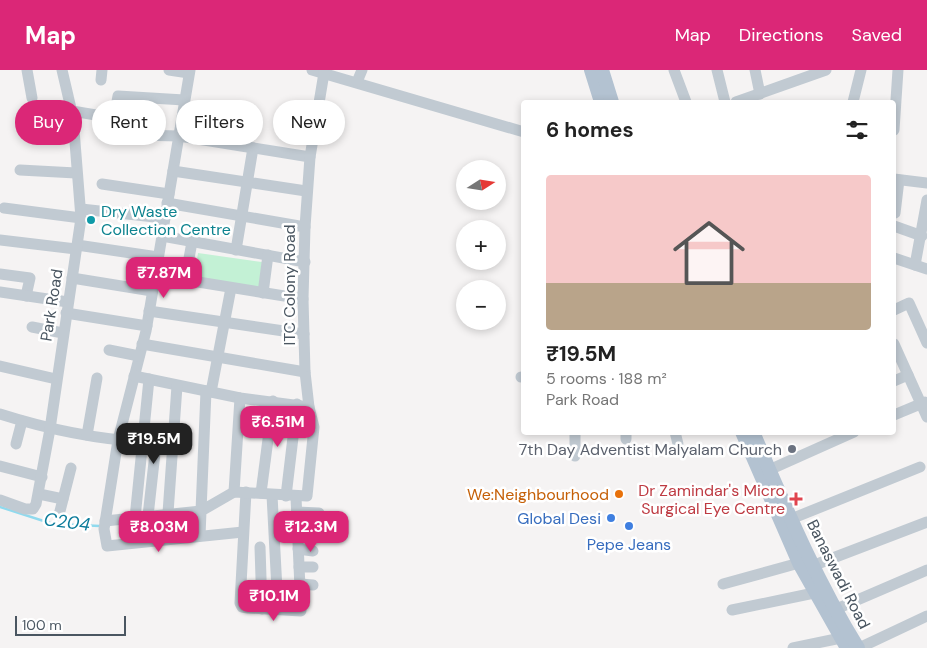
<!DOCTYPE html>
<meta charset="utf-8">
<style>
:root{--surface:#fff;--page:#f6f6f6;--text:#222;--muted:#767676;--accent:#db2777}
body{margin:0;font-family:"DM Sans",sans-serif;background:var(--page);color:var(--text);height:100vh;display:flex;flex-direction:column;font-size:19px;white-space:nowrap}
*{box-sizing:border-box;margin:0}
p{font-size:16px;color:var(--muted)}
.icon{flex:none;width:28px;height:28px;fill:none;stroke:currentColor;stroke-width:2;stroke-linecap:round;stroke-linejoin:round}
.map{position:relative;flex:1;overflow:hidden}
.drawer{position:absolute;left:521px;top:30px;width:375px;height:335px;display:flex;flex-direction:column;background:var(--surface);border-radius:5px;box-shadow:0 2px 8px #0003}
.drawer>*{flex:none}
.guide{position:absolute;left:15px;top:30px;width:431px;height:45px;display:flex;gap:10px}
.needle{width:32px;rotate:78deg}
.fabs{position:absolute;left:456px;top:90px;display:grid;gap:10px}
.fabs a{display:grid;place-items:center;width:50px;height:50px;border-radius:50%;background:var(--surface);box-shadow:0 2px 8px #0003;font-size:25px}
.scale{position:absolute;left:15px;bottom:12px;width:111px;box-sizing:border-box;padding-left:5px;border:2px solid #4a5661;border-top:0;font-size:14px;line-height:18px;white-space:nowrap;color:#4a5661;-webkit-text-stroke:4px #fff;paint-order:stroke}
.price{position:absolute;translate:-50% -42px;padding:0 11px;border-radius:10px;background:var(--accent);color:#fff;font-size:16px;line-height:32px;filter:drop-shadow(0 1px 2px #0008)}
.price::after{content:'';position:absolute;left:50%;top:30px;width:15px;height:11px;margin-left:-8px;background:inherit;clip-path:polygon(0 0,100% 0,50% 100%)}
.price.active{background:#222;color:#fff}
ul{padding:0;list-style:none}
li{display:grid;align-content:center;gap:10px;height:265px;padding:0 25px}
li span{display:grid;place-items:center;height:155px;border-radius:5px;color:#555}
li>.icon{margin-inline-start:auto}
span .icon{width:90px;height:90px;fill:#fffc;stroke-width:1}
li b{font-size:21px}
h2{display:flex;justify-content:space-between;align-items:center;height:60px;padding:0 25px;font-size:21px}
.chip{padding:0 18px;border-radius:22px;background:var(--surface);box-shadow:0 2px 8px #0003;font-size:18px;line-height:45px}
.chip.active{background:var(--accent);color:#fff}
header{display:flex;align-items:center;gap:30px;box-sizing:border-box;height:70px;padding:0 25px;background:var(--accent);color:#fff}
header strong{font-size:24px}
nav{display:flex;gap:28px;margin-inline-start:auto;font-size:18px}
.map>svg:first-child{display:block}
.green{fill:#c3f1d5}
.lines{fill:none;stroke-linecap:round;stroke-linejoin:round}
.stream{stroke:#90daee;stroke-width:2.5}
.minor{stroke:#c1cad2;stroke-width:11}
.major{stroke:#b3c2d1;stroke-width:14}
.culture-dot{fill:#0f9aa8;stroke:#fff;stroke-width:2}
.worship-dot{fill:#6b7280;stroke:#fff;stroke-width:2}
.food-dot{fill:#e8710a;stroke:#fff;stroke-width:2}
.health-dot{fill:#e0444e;stroke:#fff;stroke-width:2}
.shop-dot{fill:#3f7fe0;stroke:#fff;stroke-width:2}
.labels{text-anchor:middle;stroke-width:5;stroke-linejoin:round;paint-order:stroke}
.culture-label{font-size:16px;fill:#0d838f;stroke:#fff;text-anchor:start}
.street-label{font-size:16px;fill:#4a5661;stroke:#fff}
.worship-label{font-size:16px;fill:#5b616d;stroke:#fff;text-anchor:end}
.health-label{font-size:16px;fill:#be3a42;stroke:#fff;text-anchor:end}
.food-label{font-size:16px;fill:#c56008;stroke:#fff;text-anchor:end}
.shop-label{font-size:16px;fill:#366cbe;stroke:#fff;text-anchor:end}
.water-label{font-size:18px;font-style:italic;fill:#0c7c9b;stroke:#fff}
</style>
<header>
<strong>Map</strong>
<nav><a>Map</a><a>Directions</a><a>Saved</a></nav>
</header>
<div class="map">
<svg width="927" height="578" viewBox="0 0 927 578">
<rect width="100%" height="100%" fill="#f5f3f3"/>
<polygon class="green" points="198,183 262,192 259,217 194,208"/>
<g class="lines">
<polyline class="stream" points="0,437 53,454 100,456"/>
<g class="minor">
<polyline points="27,0 32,28"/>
<polyline points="169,0 189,3"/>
<polyline points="190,0 146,261 118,370 104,459 107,476 243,462"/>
<polyline points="312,0 524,62"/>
<polyline points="674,0 686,32"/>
<polyline points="717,0 725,32"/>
<polyline points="755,0 760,24"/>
<polyline points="101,10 102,0"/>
<polyline points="357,12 362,0"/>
<polyline points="736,32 826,0"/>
<polyline points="853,32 861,0"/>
<polyline points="72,41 114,48 118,26 184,30"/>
<polyline points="894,60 898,0"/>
<polyline points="136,65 179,66 310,87"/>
<polyline points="20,100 76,103"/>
<polyline points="173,101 306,121"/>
<polyline points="894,109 927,113"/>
<polyline points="102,114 169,124"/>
<polyline points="167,133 305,157"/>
<polyline points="4,138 81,148"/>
<polyline points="81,139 164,148"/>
<polyline points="895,143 899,110"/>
<polyline points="894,156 922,166"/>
<polyline points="162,166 305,192"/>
<polyline points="0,170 76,179"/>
<polyline points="77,175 158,187"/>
<polyline points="236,180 253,78"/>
<polyline points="894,188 927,199"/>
<polyline points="915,195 927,130"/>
<polyline points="0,204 30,208 26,226"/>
<polyline points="155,205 303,229"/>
<polyline points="72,208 152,221"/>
<polyline points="185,210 192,172"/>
<polyline points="0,222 68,232"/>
<polyline points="263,223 268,185"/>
<polyline points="894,240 909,233 927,273"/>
<polyline points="149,241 304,264"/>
<polyline points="66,243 147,256"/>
<polyline points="32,257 63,263"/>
<polyline points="142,274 305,302"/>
<polyline points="894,274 927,347"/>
<polyline points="109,280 139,286"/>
<polyline points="0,296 56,309"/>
<polyline points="134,306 240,328 309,337"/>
<polyline points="521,307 524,307"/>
<polyline points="894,311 908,305"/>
<polyline points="211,322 231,218"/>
<path d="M 0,344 C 47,359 95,369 144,372"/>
<polyline points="894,345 925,332"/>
<polyline points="626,362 626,369"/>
<polyline points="675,362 678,374"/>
<polyline points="87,365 97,308"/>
<polyline points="16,374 22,351"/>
<polyline points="575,386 575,362"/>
<polyline points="0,396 42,407"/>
<polyline points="769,400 854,362"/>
<polyline points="234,422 240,328"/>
<polyline points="246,422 240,533 242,537 248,538 301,541 296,427"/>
<polyline points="261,423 273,331"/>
<polyline points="39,424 63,429"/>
<polyline points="272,425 278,539"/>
<polyline points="286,426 297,334"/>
<polyline points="0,430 25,439 33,439 36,434 50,359 81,148 73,47 62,0"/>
<polyline points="297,442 319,443"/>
<polyline points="168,443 177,316"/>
<polyline points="59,445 71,398"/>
<polyline points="148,446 156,374 172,375"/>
<polyline points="135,448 149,309"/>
<polyline points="791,449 920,397"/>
<polyline points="105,451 201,441 206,321"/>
<polyline points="297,460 317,462"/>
<polyline points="200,466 201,441 234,422 307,426 314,357 309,337 305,302 303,229 305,157 310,87 324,3"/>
<polyline points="260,477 262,539"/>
<polyline points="298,479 313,481"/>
<polyline points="812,496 927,452"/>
<polyline points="299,497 313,497"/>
<polyline points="300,514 313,515"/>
<polyline points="723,514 799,493"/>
<polyline points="732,540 814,523"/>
<polyline points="834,540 927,500"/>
<polyline points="793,578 841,568"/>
<polyline points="859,578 927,546"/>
</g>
<g class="major">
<polyline points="591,0 601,32"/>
<polyline points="602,0 612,32"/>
<polyline points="742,362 799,493 847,578"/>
<path d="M 753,362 C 785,436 816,510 858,578"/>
</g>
</g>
<circle class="culture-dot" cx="91" cy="150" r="5"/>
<circle class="worship-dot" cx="792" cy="379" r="5"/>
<circle class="food-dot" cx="619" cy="424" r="5"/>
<path class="health-dot" d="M793.5 421.5h5v5h5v5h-5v5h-5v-5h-5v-5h5z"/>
<g class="shop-dot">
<circle cx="611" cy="448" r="5"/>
<circle cx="629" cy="456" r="5"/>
</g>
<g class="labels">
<g class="culture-label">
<text x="101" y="147">Dry Waste<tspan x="101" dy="18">Collection Centre</tspan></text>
</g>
<g class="street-label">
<text transform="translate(289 215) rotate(-90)" y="6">ITC Colony Road</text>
<text transform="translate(51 235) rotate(-81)" y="6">Park Road</text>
<text transform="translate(839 504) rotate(63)" y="6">Banaswadi Road</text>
</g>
<g class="worship-label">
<text x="782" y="385">7th Day Adventist Malyalam Church</text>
</g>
<g class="health-label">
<text x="785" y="426">Dr Zamindar's Micro<tspan x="785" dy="18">Surgical Eye Centre</tspan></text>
</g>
<g class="food-label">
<text x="609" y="430">We:Neighbourhood</text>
</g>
<g class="shop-label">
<text x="601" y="454">Global Desi</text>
<text x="629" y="480" text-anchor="middle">Pepe Jeans</text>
</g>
<g class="water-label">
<text transform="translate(67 452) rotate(7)" y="6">C204</text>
</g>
</g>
</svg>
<div class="fabs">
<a><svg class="needle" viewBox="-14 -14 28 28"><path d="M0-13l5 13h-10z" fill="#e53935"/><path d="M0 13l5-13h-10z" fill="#767676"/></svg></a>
<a>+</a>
<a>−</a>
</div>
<div class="scale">100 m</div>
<b class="price" style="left:164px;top:229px">₹7.87M</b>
<b class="price" style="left:278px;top:378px">₹6.51M</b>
<b class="price active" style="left:154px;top:395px">₹19.5M</b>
<b class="price" style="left:159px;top:483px">₹8.03M</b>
<b class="price" style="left:311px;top:483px">₹12.3M</b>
<b class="price" style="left:274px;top:552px">₹10.1M</b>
<div class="guide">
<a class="chip active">Buy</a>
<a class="chip">Rent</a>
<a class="chip">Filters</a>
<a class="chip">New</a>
</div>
<section class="drawer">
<h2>6 homes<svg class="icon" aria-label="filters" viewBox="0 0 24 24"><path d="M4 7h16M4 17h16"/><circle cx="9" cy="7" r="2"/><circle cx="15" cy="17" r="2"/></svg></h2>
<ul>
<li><span style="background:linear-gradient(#f6c9c9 70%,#b9a48a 0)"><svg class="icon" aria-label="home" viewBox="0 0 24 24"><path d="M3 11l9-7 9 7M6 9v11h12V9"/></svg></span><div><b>₹19.5M</b><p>5 rooms · 188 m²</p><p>Park Road</p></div></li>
</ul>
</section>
</div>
